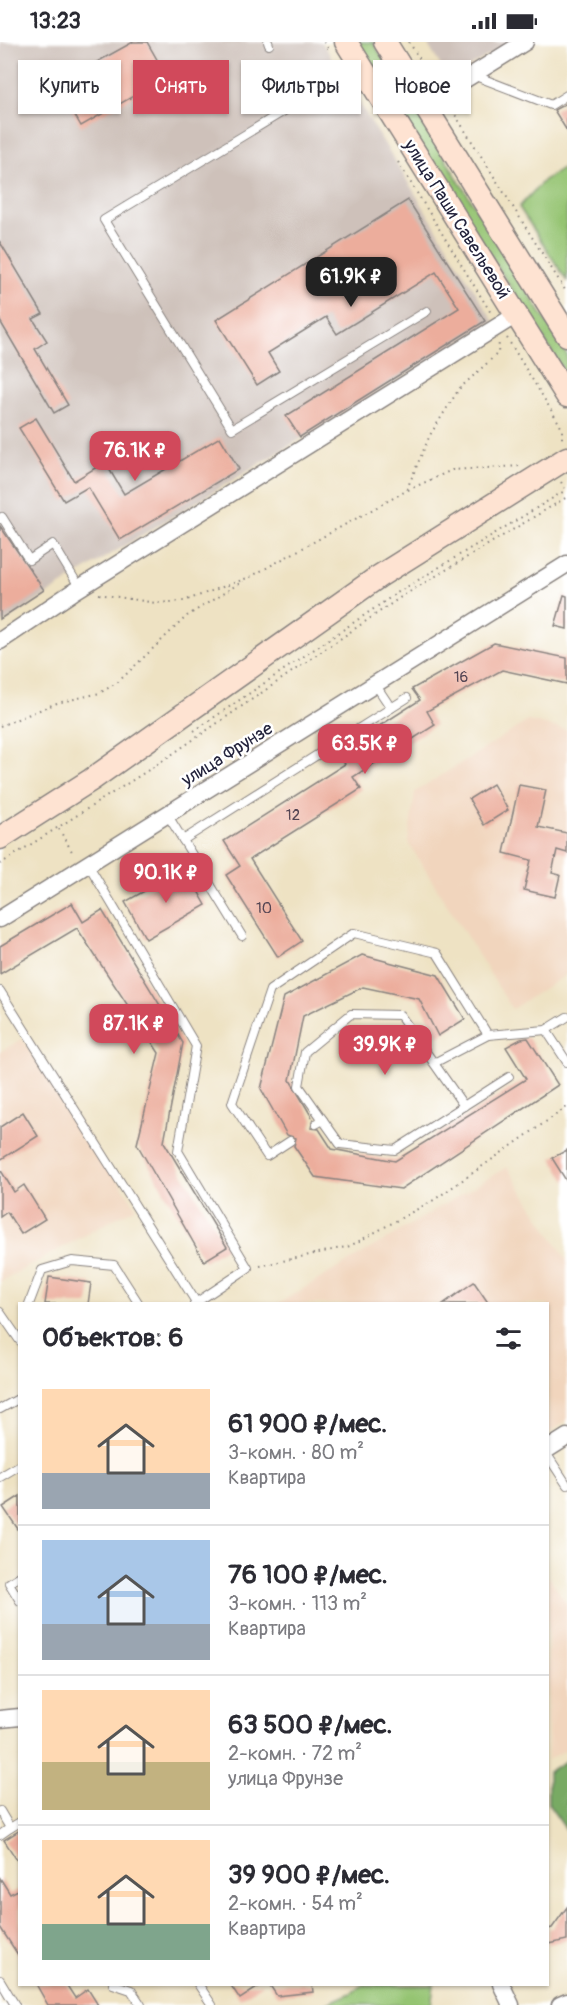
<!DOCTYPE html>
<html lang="ru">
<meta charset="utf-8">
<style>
:root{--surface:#fff;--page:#f7f7f7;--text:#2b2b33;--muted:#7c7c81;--line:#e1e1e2;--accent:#d1495b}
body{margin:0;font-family:Pangolin,sans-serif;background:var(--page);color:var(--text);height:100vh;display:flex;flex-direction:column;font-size:22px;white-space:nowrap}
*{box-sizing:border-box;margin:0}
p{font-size:20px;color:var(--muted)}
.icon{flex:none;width:33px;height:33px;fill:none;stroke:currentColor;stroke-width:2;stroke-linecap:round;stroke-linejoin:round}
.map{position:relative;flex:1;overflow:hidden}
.side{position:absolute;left:18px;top:1260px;width:531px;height:684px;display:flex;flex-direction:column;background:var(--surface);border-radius:0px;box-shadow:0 2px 4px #0004}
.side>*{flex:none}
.banner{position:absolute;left:18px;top:18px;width:531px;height:54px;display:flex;gap:12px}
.price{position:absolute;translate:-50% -51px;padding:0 14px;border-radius:12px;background:var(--accent);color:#fff;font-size:20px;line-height:39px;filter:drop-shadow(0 2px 3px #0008)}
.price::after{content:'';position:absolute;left:50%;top:36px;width:18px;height:14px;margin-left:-9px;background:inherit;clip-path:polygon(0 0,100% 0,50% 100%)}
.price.selected{background:#222;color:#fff}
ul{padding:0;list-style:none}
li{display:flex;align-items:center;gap:18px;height:150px;padding:0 24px}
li+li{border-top:2px solid var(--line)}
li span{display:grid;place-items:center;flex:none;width:168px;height:120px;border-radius:0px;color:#555}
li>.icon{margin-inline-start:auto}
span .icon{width:72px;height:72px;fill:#fffc;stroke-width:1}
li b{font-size:26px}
h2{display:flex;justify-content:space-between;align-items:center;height:72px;padding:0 24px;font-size:26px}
.pill{padding:0 21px;border-radius:0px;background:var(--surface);box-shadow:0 2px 4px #0004;font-size:21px;line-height:54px}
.pill.selected{background:var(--accent);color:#fff}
.status{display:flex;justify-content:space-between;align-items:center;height:42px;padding:0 30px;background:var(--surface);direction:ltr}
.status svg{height:16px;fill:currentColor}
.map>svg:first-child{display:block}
.built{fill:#f1d5bd}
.industrial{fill:#cec1ba}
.green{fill:#95c472;stroke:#5c7356;stroke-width:1.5}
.forest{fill:#78aa64;stroke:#4d6650;stroke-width:1.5}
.building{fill:#ecad9c}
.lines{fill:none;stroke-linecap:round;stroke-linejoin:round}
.lane-casing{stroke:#88827f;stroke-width:10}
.street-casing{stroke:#88827f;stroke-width:19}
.secondary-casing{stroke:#88827f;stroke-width:25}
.path{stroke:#88827f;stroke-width:2;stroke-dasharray:1.5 4.5;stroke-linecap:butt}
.lane{stroke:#fff;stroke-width:8}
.street{stroke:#fff;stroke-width:16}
.secondary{stroke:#fee3d2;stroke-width:22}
.labels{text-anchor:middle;stroke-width:5;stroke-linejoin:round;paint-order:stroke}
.number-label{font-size:15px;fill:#544553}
.street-label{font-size:18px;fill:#22223b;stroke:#fff}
</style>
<div class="status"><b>13:23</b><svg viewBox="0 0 49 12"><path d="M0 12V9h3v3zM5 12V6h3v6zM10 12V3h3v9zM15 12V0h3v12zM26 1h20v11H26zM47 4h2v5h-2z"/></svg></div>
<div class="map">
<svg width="567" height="1963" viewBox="0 0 567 1963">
<rect width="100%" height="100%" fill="#fff"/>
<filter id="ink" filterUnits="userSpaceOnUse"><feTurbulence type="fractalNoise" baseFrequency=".0167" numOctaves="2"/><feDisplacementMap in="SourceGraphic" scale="12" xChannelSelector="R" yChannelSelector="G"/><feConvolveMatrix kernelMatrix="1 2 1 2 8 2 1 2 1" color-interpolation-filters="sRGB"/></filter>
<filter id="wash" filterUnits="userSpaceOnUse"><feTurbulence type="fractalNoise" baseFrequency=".008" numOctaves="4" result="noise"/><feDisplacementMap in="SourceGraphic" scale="24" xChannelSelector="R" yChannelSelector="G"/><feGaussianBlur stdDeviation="1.35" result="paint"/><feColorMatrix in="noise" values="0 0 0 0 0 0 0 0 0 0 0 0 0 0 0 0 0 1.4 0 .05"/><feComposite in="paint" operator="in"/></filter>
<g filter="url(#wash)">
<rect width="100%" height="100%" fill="#eee2c3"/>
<g class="built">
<polygon points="528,679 567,688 567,932 512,967 408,800 415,750"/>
<polygon points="22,997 136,1165 0,1240 0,1010"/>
<polygon points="507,1125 567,1218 567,1379 548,1392 548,1262 278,1262"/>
<polygon points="548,1533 567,1562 567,1707 548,1718"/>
</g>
<g class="industrial">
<polygon points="0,0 322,0 494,280 96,521 0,583"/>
<polygon points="426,0 511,0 449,37"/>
</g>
<g class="green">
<polygon points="355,0 373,0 567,313 567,334"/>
<polygon points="567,124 567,239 519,165 544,138"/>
<polygon points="363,1943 434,1943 431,1963 324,1963 351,1951"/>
</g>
<polygon class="forest" points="567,1718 567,1789 548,1762 548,1730"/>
<g id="blocks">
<g class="building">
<polygon points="133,0 147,0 167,35 81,84 57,42"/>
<polygon points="567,61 567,89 554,68"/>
<polygon points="408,158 485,279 300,395 286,374 459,266 436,230 337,292 326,275 268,311 279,329 257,343 216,278"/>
<polygon points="0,200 43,272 33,277 47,299 35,307 68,363 54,371 0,279"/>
<polygon points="36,376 74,439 105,420 124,452 220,395 239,427 120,498 88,445 64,459 19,386"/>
<polygon points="0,484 44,548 0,577"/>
<polygon points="564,553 567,554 567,587 555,584"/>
<polygon points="494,601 567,616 567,642 502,628 427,669 435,683 353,735 361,747 250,817 302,899 278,915 226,833 240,824 224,799 345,722 337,711 420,658 412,647"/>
<polygon points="493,742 508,768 484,783 469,757"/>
<polygon points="519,743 546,748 538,785 567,791 567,811 557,808 552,831 560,833 555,855 524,848 531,818 504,811"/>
<polygon points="185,826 206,863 146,897 125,860"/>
<polygon points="72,861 83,880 102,868 183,1001 164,1100 227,1205 204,1219 137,1102 159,1011 77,886 0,932 0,904"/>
<polygon points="362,913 438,933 465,977 438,994 419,957 363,945 303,974 290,1038 313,1077 311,1086 319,1087 332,1107 395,1119 526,1037 506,1005 521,997 528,996 558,1043 401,1147 315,1135 294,1104 296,1096 287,1093 261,1047 284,955"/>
<polygon points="23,1070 38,1094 0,1118 0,1085"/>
<polygon points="567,1108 567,1140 552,1116"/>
<polygon points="0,1127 14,1150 24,1143 45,1177 21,1192 7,1170 0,1175"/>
<polygon points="49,1235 91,1241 88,1262 45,1262"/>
<polygon points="474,1240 489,1262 443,1262"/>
<polygon points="20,1454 20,1490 3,1465"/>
<polygon points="20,1788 20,1823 4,1798"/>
<polygon points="0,1836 10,1852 20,1847 20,1916 0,1885"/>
<polygon points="567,1865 567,1898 548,1902 548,1887 552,1886"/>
<polygon points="36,1942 66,1942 75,1956 88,1947 98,1963 48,1963"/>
<polygon points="230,1942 263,1942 240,1957"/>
<polygon points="269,1942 312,1942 313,1950 277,1954"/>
</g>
</g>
</g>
<g filter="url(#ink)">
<use href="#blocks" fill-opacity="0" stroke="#88827f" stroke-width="1.5"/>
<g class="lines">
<g class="lane-casing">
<g id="lane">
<polyline points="268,0 269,3"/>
<polyline points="360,23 104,178 232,387 427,269"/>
<polyline points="473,33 551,63 567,53"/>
<polyline points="0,477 2,475 29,518 53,502 80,546"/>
<polyline points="375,642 391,666"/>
<polyline points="167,772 242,894"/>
<polyline points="183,798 407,656"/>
<polyline points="88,822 196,1004 178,1109 248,1226 194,1262"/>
<polyline points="0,949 196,1260"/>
<polyline points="546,988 567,1020"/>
<polyline points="488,993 546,988 567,975"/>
<polyline points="323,1078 340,1102 395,1108 509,1035"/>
<polyline points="316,1082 323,1078 299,1044 305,1010 351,972 400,973 464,1064"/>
<polyline points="290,1099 267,1114 232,1061 270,948 354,891 437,911 488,993 434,1021"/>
<polyline points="29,1262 42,1228 72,1219 114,1223 139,1262"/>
<polyline points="0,1270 20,1299"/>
<polyline points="0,1367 20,1356"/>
<polyline points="548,1414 567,1443"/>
<polyline points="0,1435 20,1423"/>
<polyline points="20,1534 9,1541 20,1559"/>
<polyline points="0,1769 10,1786 0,1793"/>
<polyline points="10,1786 20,1780"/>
<polyline points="0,1938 15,1963"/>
<polyline points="113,1942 131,1948 141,1963"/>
<polyline points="198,1942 212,1963"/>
</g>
</g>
<g class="street-casing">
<g id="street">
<polyline points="424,63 525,0"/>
<polyline points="0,599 73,550 516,273"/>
<polyline points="0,877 567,522"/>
<polyline points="548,1407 567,1395"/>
<polyline points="0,1677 20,1675"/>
<polyline points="501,1942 511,1963"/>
<polyline points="560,1963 567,1960"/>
</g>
</g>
<g class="secondary-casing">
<g id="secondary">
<polyline points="346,0 567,354"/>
<polyline points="385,0 567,293"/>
<polyline points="0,796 91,738 378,535 567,416"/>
</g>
</g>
<g class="path">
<polyline points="324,0 329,8"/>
<polyline points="409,0 433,38"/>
<polyline points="449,63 567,251"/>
<polyline points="398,120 491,271"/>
<polyline points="507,296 559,381 562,387 562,398"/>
<polyline points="561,440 567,450"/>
<polyline points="408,448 452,428 520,424"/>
<polyline points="99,552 156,561 184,559 250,535 406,449 430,393 459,347 498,311 499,300"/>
<polyline points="0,684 57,661 100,651 118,640 187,574 243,539"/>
<polyline points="194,689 397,551 566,448"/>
<polyline points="59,787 74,813"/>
<polyline points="0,822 155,724 401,555 567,455"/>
<polyline points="260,1224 350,1204 434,1158 567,1065"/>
</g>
<use href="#lane" class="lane"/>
<use href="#street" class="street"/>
<use href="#secondary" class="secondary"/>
</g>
</g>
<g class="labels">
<g class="number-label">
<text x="461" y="640">16</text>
<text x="293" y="778">12</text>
<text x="264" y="871">10</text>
</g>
<g class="street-label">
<text transform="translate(457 177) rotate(58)" y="6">улица Паши Савельевой</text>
<text transform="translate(227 712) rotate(-32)" y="6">улица Фрунзе</text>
</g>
</g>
</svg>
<b class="price selected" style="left:351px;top:266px">61.9K ₽</b>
<b class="price" style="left:135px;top:440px">76.1K ₽</b>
<b class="price" style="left:365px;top:733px">63.5K ₽</b>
<b class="price" style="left:166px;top:862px">90.1K ₽</b>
<b class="price" style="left:134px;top:1013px">87.1K ₽</b>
<b class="price" style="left:385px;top:1034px">39.9K ₽</b>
<div class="banner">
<a class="pill">Купить</a>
<a class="pill selected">Снять</a>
<a class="pill">Фильтры</a>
<a class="pill">Новое</a>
</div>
<section class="side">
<h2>Объектов: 6<svg class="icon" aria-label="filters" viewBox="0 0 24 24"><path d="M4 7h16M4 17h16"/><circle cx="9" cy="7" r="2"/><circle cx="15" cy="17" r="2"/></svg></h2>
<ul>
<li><span style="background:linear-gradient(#ffd9b3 70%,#9aa5b1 0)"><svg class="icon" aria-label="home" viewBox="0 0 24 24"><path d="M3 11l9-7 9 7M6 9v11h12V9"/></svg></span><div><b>61 900 ₽/мес.</b><p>3-комн. · 80 m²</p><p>Квартира</p></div></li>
<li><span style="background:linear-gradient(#a9c7e8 70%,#9aa5b1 0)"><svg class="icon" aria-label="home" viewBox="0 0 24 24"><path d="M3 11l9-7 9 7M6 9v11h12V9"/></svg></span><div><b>76 100 ₽/мес.</b><p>3-комн. · 113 m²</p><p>Квартира</p></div></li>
<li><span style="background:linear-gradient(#ffd9b3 60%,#c2b280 0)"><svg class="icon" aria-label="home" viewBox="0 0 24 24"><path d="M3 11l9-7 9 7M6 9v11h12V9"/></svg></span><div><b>63 500 ₽/мес.</b><p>2-комн. · 72 m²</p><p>улица Фрунзе</p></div></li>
<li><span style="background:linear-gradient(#ffd9b3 70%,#7fa58c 0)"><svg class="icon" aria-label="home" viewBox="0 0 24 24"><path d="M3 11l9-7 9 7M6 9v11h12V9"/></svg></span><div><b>39 900 ₽/мес.</b><p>2-комн. · 54 m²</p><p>Квартира</p></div></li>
</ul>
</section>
</div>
